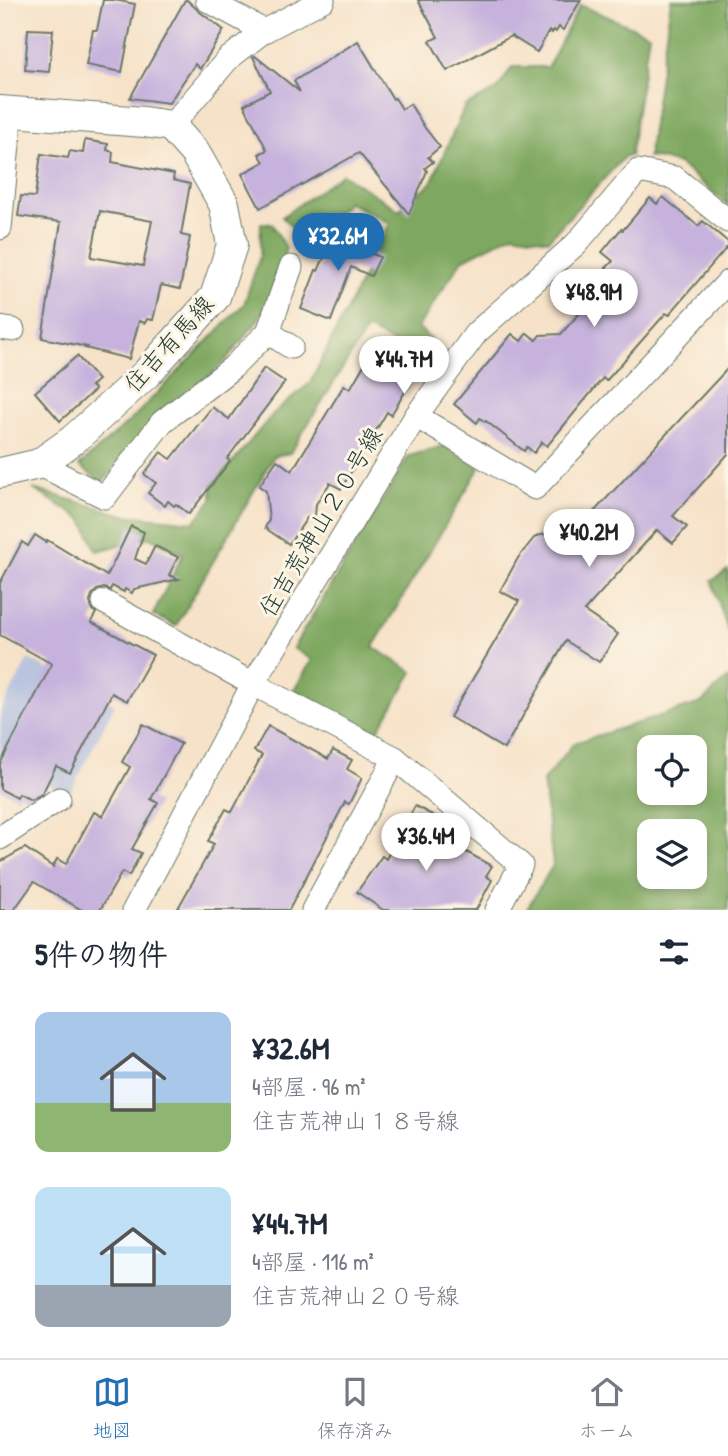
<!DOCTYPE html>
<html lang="ja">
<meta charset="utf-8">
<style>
:root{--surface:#fff;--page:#f2f2f3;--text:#1f2937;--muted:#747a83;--line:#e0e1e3;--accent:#1f6fb2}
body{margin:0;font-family:"Patrick Hand","Klee One",sans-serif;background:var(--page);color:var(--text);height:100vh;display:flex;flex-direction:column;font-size:26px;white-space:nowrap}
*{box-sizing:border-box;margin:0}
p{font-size:23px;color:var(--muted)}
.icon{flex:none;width:38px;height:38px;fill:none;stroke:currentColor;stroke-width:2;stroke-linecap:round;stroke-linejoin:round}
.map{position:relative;height:910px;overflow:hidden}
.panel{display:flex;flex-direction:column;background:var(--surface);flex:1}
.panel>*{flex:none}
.tools{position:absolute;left:637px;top:735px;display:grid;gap:14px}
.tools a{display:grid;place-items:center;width:70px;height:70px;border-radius:14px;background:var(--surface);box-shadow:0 4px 10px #0003;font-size:35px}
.price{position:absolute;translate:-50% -60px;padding:0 16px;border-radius:24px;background:#fff;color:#222;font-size:23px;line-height:46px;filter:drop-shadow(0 2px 4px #0008)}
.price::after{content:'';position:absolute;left:50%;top:42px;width:21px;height:16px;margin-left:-10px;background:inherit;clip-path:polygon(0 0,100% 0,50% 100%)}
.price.active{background:var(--accent);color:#fff}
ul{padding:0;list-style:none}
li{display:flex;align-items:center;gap:21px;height:175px;padding:0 35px}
li span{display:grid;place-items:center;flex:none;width:196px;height:140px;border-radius:14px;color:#555}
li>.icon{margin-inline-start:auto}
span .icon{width:84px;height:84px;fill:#fffc;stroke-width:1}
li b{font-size:30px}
h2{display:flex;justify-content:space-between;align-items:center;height:84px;padding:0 35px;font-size:30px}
.menu{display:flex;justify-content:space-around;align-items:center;height:98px;border-top:2px solid var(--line);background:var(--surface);font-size:19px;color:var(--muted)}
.menu a{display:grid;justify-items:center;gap:4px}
.menu .active{color:var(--accent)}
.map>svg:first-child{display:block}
.industrial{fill:#bac4de}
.forest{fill:#7ea75f;stroke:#4e724a;stroke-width:2;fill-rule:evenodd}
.building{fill:#c6b2dd;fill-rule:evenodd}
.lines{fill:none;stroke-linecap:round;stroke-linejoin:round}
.minor-casing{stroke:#6a7768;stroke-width:25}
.tertiary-casing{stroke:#6a7768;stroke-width:32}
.minor{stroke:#fff;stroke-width:23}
.tertiary{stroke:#fff;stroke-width:30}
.labels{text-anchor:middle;stroke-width:6;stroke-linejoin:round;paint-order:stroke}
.street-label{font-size:24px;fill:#1f3d34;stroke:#fcf5e5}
</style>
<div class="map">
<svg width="728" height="910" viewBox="0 0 728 910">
<rect width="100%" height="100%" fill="#fcf5e5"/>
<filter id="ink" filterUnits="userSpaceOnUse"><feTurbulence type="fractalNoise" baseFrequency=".0143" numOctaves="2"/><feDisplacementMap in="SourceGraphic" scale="14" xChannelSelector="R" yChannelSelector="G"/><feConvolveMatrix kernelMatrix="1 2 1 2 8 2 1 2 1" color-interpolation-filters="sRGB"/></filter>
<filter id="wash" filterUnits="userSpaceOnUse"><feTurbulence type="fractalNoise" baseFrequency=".00686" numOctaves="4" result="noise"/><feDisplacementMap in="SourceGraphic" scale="28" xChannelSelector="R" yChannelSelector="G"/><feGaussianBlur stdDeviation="1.57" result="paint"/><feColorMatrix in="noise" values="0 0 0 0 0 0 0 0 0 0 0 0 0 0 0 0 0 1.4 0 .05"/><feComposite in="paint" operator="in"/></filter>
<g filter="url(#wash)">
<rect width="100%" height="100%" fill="#f6e2c8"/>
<polygon class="industrial" points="28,659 115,704 69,795 0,759 0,712"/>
<g class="forest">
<polygon points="671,0 728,0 728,205 679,164 661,159 648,157"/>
<polygon points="580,5 649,34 630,156 625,156 548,240 513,234 462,260 418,327 443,352 435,366 367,329 290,453 274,456 176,626 153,615 183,554 150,537 97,551 83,520 33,489 124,515 194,522 212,499 212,486 274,413 310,383 390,223 348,202 307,243 282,217 342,174 399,210 431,183 465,106 497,90 512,67 548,67"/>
<polygon points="261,223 272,224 286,248 275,292 256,323 226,360 102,482 79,466 132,419 244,304 260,256"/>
<polygon points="443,446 480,467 373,647 413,672 376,734 294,690 312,660 293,648 409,456"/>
<polygon points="728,570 728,632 712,581"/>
<path d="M 728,678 L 728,910 L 526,910 L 553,865 L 543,781 L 574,743 L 701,703 ZM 649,747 L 695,747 L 695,793 L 649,793 ZM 649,831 L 695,831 L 695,877 L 649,877 Z"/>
</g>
<g id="blocks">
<g class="building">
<polygon points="103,0 114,0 135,4 122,72 86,65 93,30 97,30"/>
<polygon points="185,0 187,0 200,12 224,30 200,69 195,64 169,103 130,98"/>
<polygon points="418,0 581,0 563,30 559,27 556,32 554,30 552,33 549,31 537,52 511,36 447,71 430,41 438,37"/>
<polygon points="28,29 53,30 49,72 25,70"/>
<polygon points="358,41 393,99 395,98 402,109 410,104 425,128 440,147 428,157 433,162 425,168 427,171 409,214 359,153 260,208 242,174 264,162 259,154 267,150 244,105 270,91 253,57 255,56 300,92 294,81"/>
<path d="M 85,140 L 108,144 L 107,150 L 113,152 L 112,162 L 174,174 L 173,180 L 190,184 L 181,235 L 190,237 L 180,289 L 161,285 L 153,320 L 147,319 L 145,323 L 139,321 L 129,359 L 85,348 L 87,347 L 42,338 L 61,222 L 18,216 L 21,196 L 35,197 L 41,154 L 68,158 L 70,151 L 83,153 ZM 100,211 L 152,221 L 143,266 L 91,257 Z"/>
<polygon points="663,197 698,226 703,221 728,242 728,246 669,315 666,313 606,381 603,378 547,446 542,442 534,453 527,447 524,451 486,421 485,422 480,418 477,423 454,404 512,334 521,341 527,333 536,340 540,335 561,334 593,298 591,296 612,273 606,268 613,261 602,252 621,229 623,230 650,198 657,204"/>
<polygon points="338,227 369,241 364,250 380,257 371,276 351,267 331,321 301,309 316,270 318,271"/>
<polygon points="375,346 417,372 391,415 387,412 341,489 330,483 316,504 315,516 307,518 289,544 265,528 269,520 266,491 259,486 277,460 292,471 344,385 350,389"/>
<polygon points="77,356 98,380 91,386 95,390 60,421 35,392"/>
<polygon points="264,368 285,382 227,459 230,461 189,514 176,504 174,506 168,501 165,506 148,493 156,483 144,474 161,452 171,459 212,407 229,419"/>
<polygon points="728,368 728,454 673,516 687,527 673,543 657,530 584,611 618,634 599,662 566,641 504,749 450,717 519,601 500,591 518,558 534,538 540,535 556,533 566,522 577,530"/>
<polygon points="131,526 144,532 135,559 146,564 155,546 178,557 169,575 179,579 134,589 132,593 125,589 124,592 112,586 110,590 104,588 97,590 92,595 90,602 92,609 96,613 91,622 153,655 127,701 112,693 70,773 56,766 42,794 31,800 19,794 17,798 0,789 0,764 52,664 0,635 0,583 22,542 28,546 35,535 46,542 47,540 107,576"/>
<polygon points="143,724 181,744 151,799 158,803 132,849 141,853 129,876 122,872 100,910 82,910 34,882 14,910 0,910 0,862 25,848 53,867 57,859 66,864 94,812 103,816 130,767 122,762"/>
<polygon points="268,726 328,759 333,750 352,760 347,769 362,778 349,804 345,802 289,910 177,910 214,844 208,841 226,809 232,812 262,755 254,751"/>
<polygon points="415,806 436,817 428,831 492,866 486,876 492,880 476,910 383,910 357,892 382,856 386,859"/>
</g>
</g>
</g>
<g filter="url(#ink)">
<use href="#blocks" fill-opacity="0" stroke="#6a7768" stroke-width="2"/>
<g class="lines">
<g class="minor-casing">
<g id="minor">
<polyline points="207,0 264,31"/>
<polyline points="171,126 228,59 264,31 323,0"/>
<polyline points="0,228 11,113"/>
<polyline points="0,328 13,330"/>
<polyline points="268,332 291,347"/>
<polyline points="416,416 535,488 728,282"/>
<polyline points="39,464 105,497 162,422 233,367 268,332 291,267"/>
<polyline points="104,602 253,684 395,758 521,865 497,910"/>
<polyline points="0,838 59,799"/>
<polyline points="134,910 253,684 416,416 476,333 576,244 638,171 675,178 728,221"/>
<polyline points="313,910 395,758"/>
</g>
</g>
<g class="tertiary-casing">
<polyline id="tertiary" points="0,111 144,122 171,126 195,153 224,204 232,245 215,297 146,374 73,440 39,464 0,473"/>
</g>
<use href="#minor" class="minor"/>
<use href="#tertiary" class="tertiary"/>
</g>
</g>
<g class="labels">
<g class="street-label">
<text transform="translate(169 344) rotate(-48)" y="8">住吉有馬線</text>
<text transform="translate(321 522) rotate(-59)" y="8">住吉荒神山２０号線</text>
</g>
</g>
</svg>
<div class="tools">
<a><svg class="icon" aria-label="locate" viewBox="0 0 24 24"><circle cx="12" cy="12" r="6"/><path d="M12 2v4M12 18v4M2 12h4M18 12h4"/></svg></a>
<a><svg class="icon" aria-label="layers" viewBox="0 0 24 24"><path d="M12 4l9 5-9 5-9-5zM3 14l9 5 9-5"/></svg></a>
</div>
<b class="price active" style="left:338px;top:273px">¥32.6M</b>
<b class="price" style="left:594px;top:329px">¥48.9M</b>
<b class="price" style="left:404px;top:396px">¥44.7M</b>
<b class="price" style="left:589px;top:569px">¥40.2M</b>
<b class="price" style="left:426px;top:873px">¥36.4M</b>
</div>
<section class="panel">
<h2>5件の物件<svg class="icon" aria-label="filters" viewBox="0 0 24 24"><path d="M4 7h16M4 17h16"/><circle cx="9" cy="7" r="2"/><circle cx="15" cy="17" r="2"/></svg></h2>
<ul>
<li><span style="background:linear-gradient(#a9c7e8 65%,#8fb573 0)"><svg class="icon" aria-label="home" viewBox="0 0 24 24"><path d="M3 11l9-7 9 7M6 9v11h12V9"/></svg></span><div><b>¥32.6M</b><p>4部屋 · 96 m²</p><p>住吉荒神山１８号線</p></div></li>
<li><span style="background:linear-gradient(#bfe0f5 70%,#9aa5b1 0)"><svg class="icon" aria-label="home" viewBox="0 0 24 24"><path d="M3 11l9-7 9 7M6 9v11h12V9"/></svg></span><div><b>¥44.7M</b><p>4部屋 · 116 m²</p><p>住吉荒神山２０号線</p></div></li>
</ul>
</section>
<nav class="menu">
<a class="active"><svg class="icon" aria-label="map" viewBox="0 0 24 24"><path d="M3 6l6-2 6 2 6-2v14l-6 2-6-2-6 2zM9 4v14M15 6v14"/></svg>地図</a>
<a><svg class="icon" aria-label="saved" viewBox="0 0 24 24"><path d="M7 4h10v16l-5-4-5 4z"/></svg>保存済み</a>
<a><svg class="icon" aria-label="home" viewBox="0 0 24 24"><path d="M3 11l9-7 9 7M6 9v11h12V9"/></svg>ホーム</a>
</nav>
